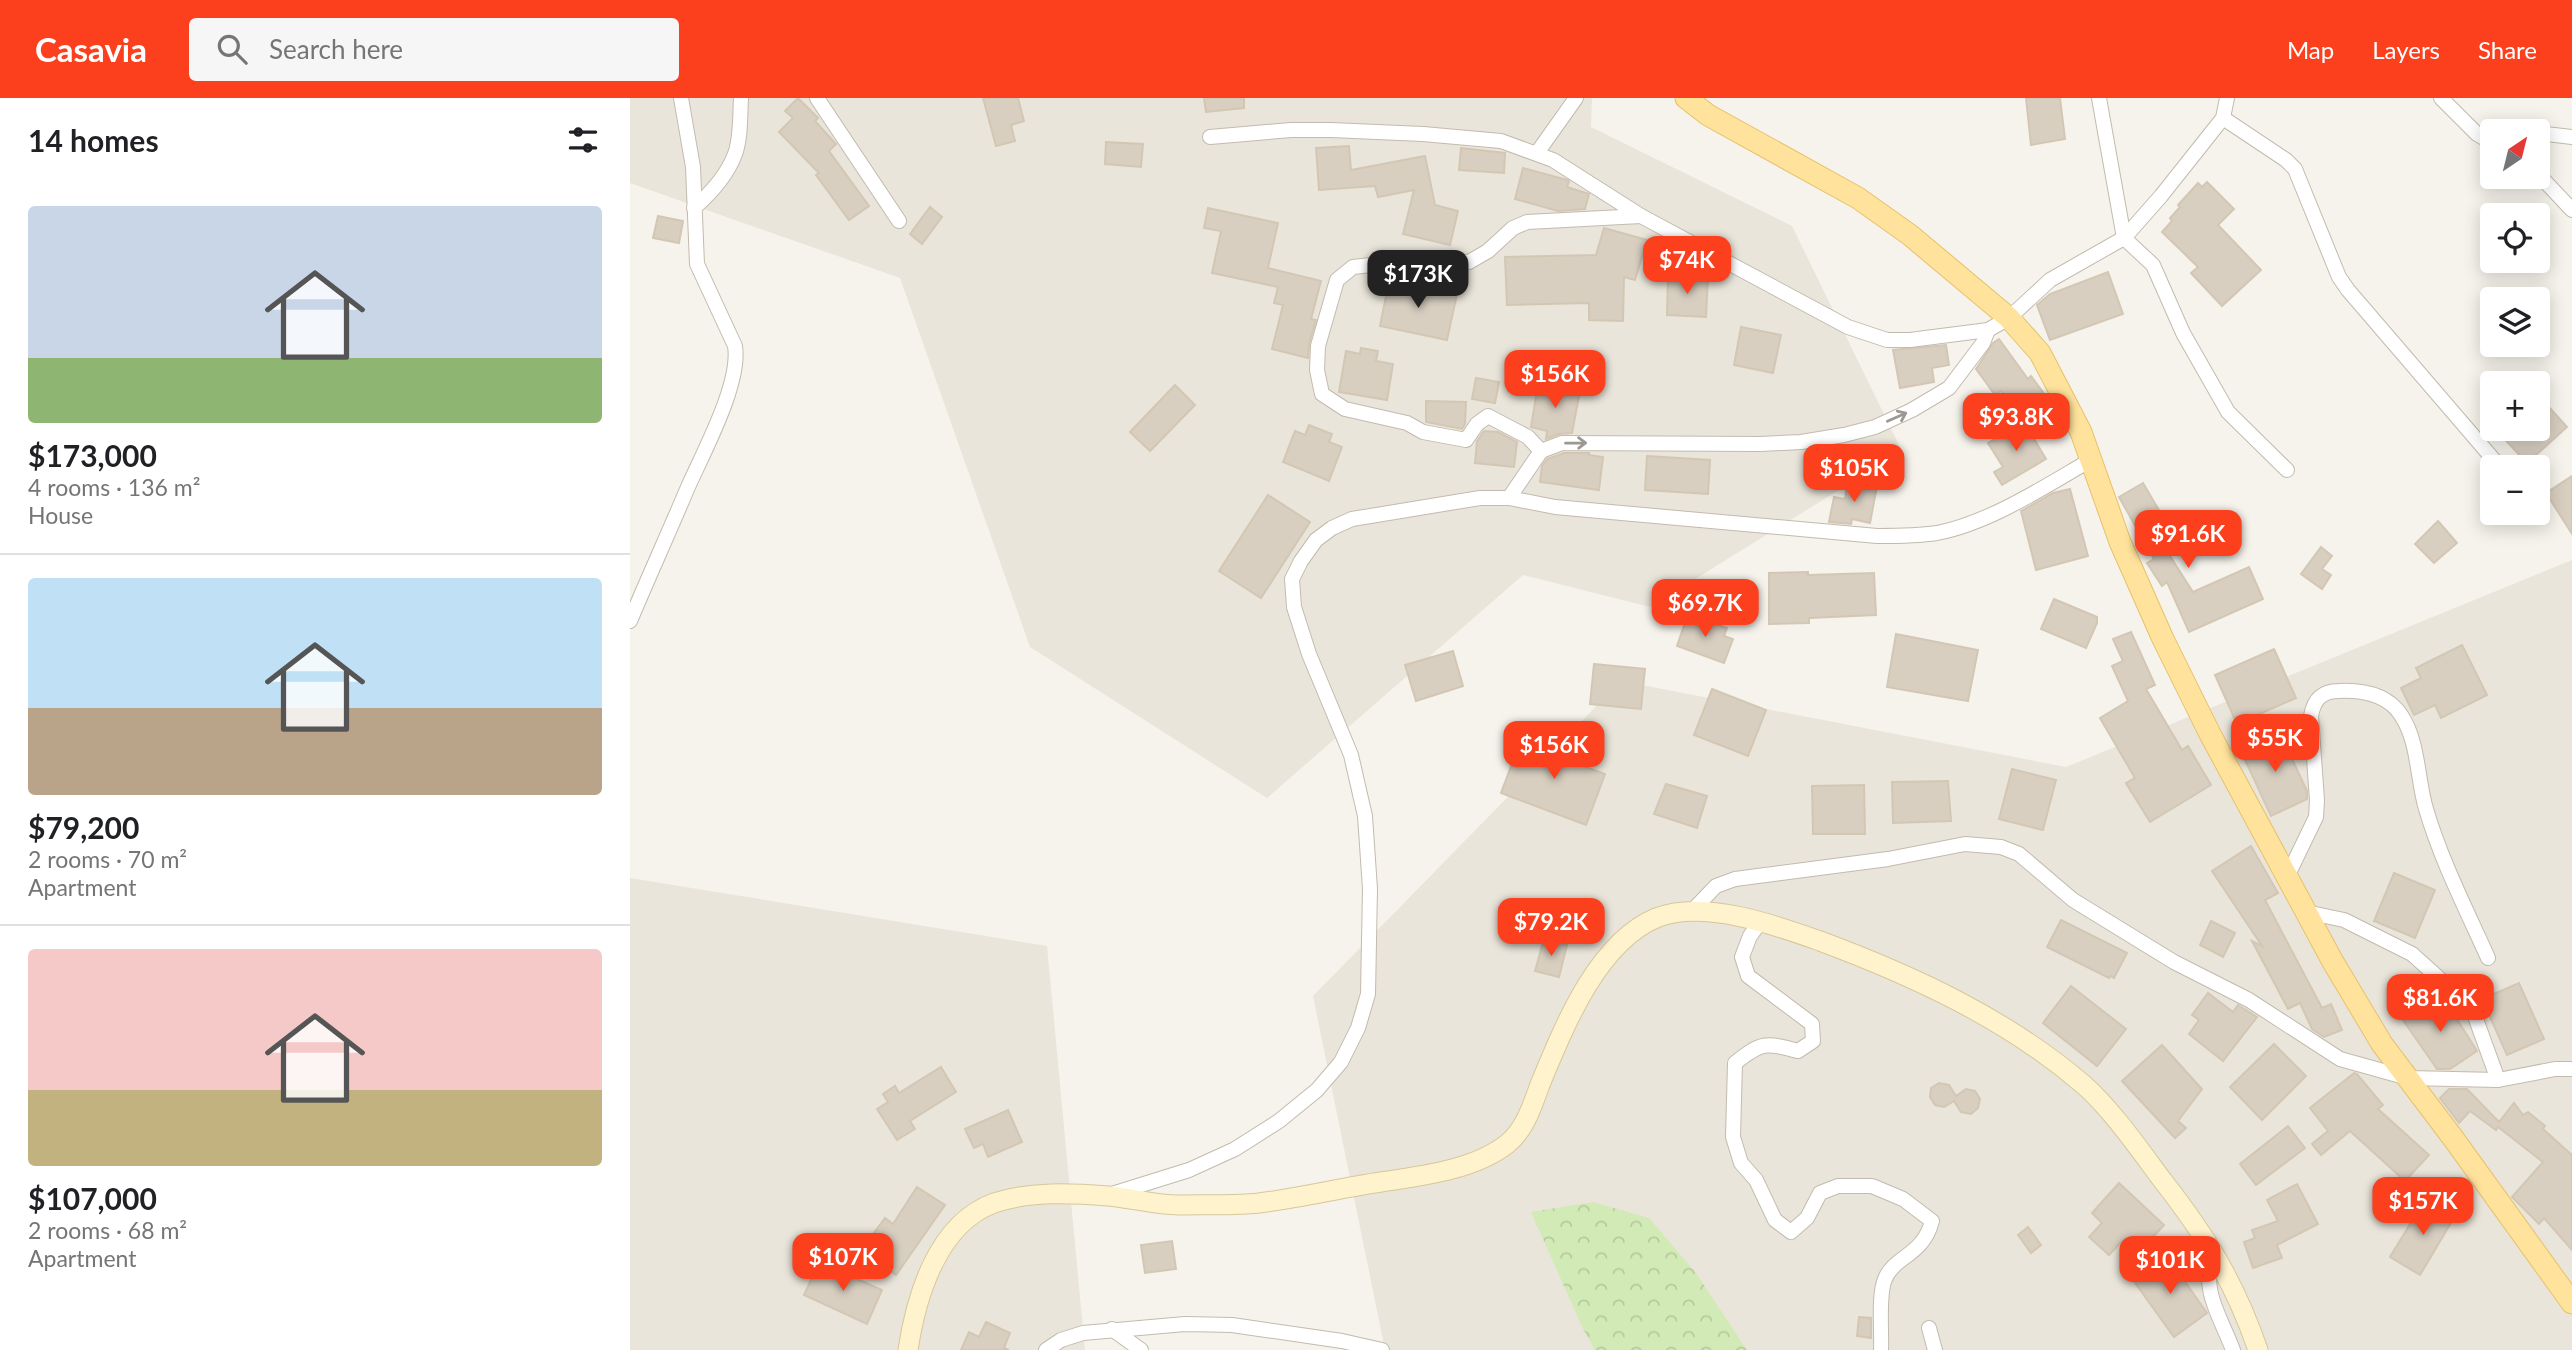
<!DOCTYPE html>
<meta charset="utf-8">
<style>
:root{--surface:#fff;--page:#f6f6f6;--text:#202124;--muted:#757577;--line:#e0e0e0;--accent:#fc3f1d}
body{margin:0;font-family:Lato,sans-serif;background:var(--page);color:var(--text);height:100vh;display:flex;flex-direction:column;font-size:26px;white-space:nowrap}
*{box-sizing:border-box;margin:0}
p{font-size:23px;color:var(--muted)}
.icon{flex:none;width:38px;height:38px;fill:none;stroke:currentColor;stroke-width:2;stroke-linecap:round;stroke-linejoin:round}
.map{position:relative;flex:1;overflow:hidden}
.drawer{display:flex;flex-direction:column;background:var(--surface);width:630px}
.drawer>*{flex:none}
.needle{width:46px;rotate:35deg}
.controls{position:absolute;left:1850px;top:21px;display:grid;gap:14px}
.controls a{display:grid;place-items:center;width:70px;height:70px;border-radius:7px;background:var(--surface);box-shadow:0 4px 18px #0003;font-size:35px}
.price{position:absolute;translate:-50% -60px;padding:0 16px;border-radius:14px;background:var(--accent);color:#fff;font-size:23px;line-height:46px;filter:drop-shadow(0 2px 4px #0008)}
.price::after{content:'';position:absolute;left:50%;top:42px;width:21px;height:16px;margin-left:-10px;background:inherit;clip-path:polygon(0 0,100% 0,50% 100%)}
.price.selected{background:#222;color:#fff}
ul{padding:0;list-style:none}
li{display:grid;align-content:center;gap:14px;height:371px;padding:0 28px}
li+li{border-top:2px solid var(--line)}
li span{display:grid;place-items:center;height:217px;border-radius:7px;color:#555}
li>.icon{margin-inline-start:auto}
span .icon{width:126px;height:126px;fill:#fffc;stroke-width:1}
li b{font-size:30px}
h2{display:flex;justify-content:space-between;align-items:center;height:84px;padding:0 28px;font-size:30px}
header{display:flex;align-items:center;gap:42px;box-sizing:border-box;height:98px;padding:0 35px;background:var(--accent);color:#fff}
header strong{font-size:33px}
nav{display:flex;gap:38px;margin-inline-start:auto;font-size:24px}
.search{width:490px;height:63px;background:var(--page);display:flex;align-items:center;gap:18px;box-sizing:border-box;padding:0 24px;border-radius:7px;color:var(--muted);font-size:26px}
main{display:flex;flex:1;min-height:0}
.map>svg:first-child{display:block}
.residential{fill:#eae5da}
.forest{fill:url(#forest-crowns)}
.building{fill:#d8cfc1;stroke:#d3c7b4;stroke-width:2}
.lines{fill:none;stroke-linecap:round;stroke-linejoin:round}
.minor-casing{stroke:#c2bbae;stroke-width:16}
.secondary-casing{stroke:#d6c79b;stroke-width:21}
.primary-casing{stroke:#e6c16a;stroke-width:23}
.minor{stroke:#fff;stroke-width:14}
.secondary{stroke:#fff3cd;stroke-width:19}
.primary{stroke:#ffe39c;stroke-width:21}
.oneway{stroke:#9c9892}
</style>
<header>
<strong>Casavia</strong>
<div class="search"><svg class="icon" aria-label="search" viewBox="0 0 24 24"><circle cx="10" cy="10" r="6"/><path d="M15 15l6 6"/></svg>Search here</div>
<nav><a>Map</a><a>Layers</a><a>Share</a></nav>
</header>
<main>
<section class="drawer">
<h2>14 homes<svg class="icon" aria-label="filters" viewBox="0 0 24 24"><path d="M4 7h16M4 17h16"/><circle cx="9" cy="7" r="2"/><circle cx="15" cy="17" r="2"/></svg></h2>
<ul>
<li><span style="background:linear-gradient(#c9d6e8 70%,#8fb573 0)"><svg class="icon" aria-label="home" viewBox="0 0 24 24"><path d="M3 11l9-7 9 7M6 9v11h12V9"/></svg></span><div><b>$173,000</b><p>4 rooms · 136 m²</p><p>House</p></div></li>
<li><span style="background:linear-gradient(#bfe0f5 60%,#b9a48a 0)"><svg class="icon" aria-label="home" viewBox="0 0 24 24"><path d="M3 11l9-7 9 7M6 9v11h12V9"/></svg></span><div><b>$79,200</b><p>2 rooms · 70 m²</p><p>Apartment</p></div></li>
<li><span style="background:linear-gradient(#f6c9c9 65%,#c2b280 0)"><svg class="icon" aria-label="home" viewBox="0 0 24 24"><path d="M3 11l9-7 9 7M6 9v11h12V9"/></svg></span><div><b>$107,000</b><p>2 rooms · 68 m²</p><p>Apartment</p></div></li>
</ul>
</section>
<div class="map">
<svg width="1942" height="1252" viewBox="0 0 1942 1252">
<defs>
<pattern id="forest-crowns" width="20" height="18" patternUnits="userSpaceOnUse" patternTransform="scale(1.75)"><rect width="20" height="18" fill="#d2eab5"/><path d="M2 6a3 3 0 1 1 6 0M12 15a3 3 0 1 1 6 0" fill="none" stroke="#b6ca9c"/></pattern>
</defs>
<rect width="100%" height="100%" fill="#f6f3ec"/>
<g class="residential">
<polygon points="0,0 962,0 961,29 1162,128 1272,353 1020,509 893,477 637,700 400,549 270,180 0,85"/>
<polygon points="1942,462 1942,1252 755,1252 683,898 991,583 1436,669"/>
<polygon points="0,780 417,848 455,1252 0,1252"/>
</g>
<polygon class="forest" points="963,1104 1019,1120 1066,1175 1117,1252 965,1252 952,1229 901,1114"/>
<g class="building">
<polygon points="168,0 188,20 185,23 206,46 199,53 239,108 219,122 186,77 189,75 149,34 163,20 155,13"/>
<polygon points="353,0 388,0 394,23 381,27 385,43 366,48"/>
<polygon points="574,0 614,0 614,10 576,14"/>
<polygon points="1396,0 1430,0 1435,41 1401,47"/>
<polygon points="476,44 513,46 511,69 475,66"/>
<polygon points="719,48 721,72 795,58 805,107 828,113 820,147 773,136 784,92 748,99 745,88 689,92 686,50"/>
<polygon points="831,50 875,55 874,75 829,72"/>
<polygon points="893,70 937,82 939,83 937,89 959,96 955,111 928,113 885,101"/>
<polygon points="1577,84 1604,111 1588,127 1631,172 1592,208 1561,175 1568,169 1532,134 1542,123 1540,120 1550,109 1548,107 1568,85 1572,89"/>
<polygon points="300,109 312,119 292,146 280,136"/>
<polygon points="578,110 648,125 638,170 691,183 681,221 686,222 679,246 678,260 642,251 653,207 644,205 648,189 582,175 591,133 574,130"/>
<polygon points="28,118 53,123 49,145 23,140"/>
<polygon points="974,130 1017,142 1005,182 994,179 993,223 959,222 959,205 877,207 875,159 966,157"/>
<polygon points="1478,174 1493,216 1420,242 1407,207 1420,196"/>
<polygon points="1038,177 1078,178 1076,219 1037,217"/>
<polygon points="759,183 827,196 817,242 750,228"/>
<polygon points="1111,229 1151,237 1143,275 1104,267"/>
<polygon points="1369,241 1398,281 1401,278 1421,305 1398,325 1371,293 1365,297 1346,271 1363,245"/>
<polygon points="1316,247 1319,267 1302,270 1304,284 1270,290 1263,252"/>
<polygon points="731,250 748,253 746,263 763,266 757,302 709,294 716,253 730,256"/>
<polygon points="846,280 869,284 865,305 842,301"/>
<polygon points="908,286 950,293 942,335 929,336 916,341 917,333 901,329"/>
<polygon points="545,287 565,307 520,353 500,334"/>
<polygon points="1908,297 1937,329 1897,365 1865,331 1908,331"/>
<polygon points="796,303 836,304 835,326 832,331 796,324"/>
<polygon points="1394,324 1416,361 1372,387 1364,374 1373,369 1358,345"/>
<polygon points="679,327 702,336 699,344 712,349 699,383 653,364 665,333 675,337"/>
<polygon points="854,333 868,334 887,344 884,369 845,365 847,343"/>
<polygon points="934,355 959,355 959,357 973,359 969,392 910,384 912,368 917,361"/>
<polygon points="1017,358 1080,362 1078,396 1015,392"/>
<polygon points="1942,378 1942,436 1916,395"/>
<polygon points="1218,382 1247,388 1240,425 1222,421 1221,426 1199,424 1204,399 1215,401"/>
<polygon points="1513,385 1537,426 1524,433 1563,494 1619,469 1633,501 1559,534 1537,484 1532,488 1517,465 1524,461 1489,399"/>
<polygon points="1440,391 1458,458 1406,472 1391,413 1423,395"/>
<polygon points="638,397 680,424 631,500 589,473"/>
<polygon points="1808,423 1827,445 1804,465 1785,446"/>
<polygon points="1691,449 1702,458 1692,471 1701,477 1692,491 1671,476"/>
<polygon points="1178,474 1178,477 1244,475 1246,517 1179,520 1179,525 1139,526 1139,475"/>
<polygon points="1424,501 1467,519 1467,525 1456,550 1411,531"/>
<polygon points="1058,516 1097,530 1094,538 1103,541 1094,565 1047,548"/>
<polygon points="1501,534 1525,587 1516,591 1552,652 1558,648 1581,687 1520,724 1496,685 1505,680 1470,620 1498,603 1482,568 1493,563 1483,541"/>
<polygon points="1266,536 1348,552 1338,603 1257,589"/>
<polygon points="1832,547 1857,597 1811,620 1805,607 1784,617 1771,590 1791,580 1786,570"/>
<polygon points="1644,551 1666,600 1607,626 1585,577"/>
<polygon points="823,553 833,588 786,603 775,567"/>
<polygon points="964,566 1015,571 1011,611 960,606"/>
<polygon points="1082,591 1136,612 1118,658 1064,637"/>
<polygon points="1650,635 1677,693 1677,701 1641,718 1611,653"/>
<polygon points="909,640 952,656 948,666 975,676 956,727 871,695 889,647 904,653"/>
<polygon points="1382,671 1426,682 1413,732 1369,721"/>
<polygon points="1318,683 1321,723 1263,725 1262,684"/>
<polygon points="1036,686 1077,698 1067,730 1024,716"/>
<polygon points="1234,687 1235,736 1183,736 1182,688"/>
<polygon points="1621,748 1648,795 1635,802 1692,910 1701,906 1712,932 1694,939 1682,931 1670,905 1658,911 1622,843 1632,848 1582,773"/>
<polygon points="1764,775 1805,792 1785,840 1744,823"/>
<polygon points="1431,822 1497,855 1484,880 1481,878 1479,880 1417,849"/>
<polygon points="1581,823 1605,835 1593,859 1570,847"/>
<polygon points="914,841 937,847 929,879 905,873"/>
<polygon points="1889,885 1914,941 1877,957 1852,901"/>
<polygon points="1441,888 1496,931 1467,968 1413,925"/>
<polygon points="1578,895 1603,914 1608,907 1627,919 1593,963 1559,936 1569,922 1562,917"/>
<polygon points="1811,896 1847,953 1820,971 1807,971 1773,922"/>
<polygon points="1644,946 1676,978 1632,1022 1600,989"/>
<polygon points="1532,947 1572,991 1548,1023 1556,1030 1545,1040 1492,983"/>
<polygon points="311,969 326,994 280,1023 285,1031 267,1042 247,1011 258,1004 253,996 265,988 269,995"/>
<polygon points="1724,975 1727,976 1753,1007 1748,1011 1799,1057 1775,1083 1720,1033 1691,1057 1682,1046 1698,1033 1680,1010"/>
<polygon points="1309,985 1319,987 1326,998 1336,991 1345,993 1350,1001 1348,1010 1341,1016 1331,1014 1324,1003 1314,1009 1305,1007 1300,999 1301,990"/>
<polygon points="1819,991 1837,991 1869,1024 1884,1005 1893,1017 1898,1014 1915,1028 1913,1031 1942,1057 1942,1152 1914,1120 1909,1126 1882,1099 1913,1064 1868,1029 1866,1032 1840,1013 1829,1025 1810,1000"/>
<polygon points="378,1012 392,1044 358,1059 353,1046 344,1050 335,1031"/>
<polygon points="1658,1028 1675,1050 1626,1087 1610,1066"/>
<polygon points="1489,1085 1534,1127 1507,1156 1492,1143 1479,1157 1459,1139 1472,1125 1462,1115"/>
<polygon points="1667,1086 1688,1126 1647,1147 1652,1160 1623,1170 1614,1144 1625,1140 1622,1132 1648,1123 1637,1102"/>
<polygon points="287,1089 315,1107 266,1177 232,1151 255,1120 263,1126"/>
<polygon points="1796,1100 1825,1118 1790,1177 1760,1159"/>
<polygon points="1398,1129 1411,1147 1401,1155 1388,1137"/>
<polygon points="542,1143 546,1171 515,1175 511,1147"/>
<polygon points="1537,1158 1577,1215 1544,1239 1503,1182"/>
<polygon points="189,1164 252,1192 237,1226 174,1197"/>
<polygon points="1229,1219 1241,1220 1241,1240 1227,1238"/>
<polygon points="356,1224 380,1235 374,1250 379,1252 331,1252 339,1234 349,1239"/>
</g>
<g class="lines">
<g class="minor-casing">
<g id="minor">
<polyline points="187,0 269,123"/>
<polyline points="1469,0 1494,140 1523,167 1553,235 1598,314 1657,372"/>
<polyline points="1811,0 1847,36 1862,45"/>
<polyline points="1593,20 1656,62 1665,71 1709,179 1718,192 1870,369"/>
<polyline points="1871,33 1892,33"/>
<polyline points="1908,35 1942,39"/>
<polyline points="580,39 661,32 701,32 793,36 871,43 923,62 1011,118 1218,229 1257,242 1280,242 1358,232"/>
<polyline points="907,55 946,0"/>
<polyline points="1908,76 1942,112"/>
<path d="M 64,110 C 81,95 97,78 105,56 C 111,40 110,17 111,0"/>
<polyline points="911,353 898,339 858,318 847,326 836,342 793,334 777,325 715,311 692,296 687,272 688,248 707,182 723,169 776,163 839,164 858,153 883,130 897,124 1011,118"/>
<polyline points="879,400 911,353 932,345 1130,346 1171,344 1214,337 1245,329 1282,312 1319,290 1353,245 1358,232 1379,220 1420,182 1494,140 1531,98 1589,25 1593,20 1597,0"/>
<path d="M 0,523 C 19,478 39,434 58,389 C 74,353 111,285 105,248 L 67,166 L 63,69 L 51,0"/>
<path d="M 1657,779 L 1686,719 L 1687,702 L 1681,618 C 1684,601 1692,593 1709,593 C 1733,592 1757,596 1771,617 C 1789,644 1787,681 1796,711 C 1811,762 1836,811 1858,860"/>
<polyline points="1676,814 1714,822 1782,856 1842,910 1868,982"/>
<polyline points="1060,815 1086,788 1105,781 1258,761 1335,746 1371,749 1389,756 1443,802 1544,864 1619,902 1710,961 1778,980 1868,982 1925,971 1942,971"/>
<path d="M 1131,823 L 1120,838 L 1112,859 L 1118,878 L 1182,926 L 1183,943 L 1168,953 C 1136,944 1131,944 1105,965 L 1103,1039 L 1111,1065 L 1126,1082 L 1145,1122 L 1161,1134 L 1177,1120 L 1190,1095 L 1208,1088 L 1242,1088 L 1273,1101 L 1302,1123 C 1293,1158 1264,1158 1255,1181 C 1248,1197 1252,1234 1251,1252"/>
<path d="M 482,1096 L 559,1072 L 605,1051 L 649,1023 L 687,992 L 711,964 L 728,930 L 738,896 L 740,791 L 735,718 L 721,657 L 679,556 L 664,509 L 662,481 L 671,463 L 686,442 L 702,430 L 722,421 L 850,400 L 879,400 L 925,409 L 1247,438 C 1267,438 1287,438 1307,435 C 1359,425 1414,389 1459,363"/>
<path d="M 1582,1152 C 1572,1196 1588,1213 1603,1252"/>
<polyline points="1299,1230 1305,1252"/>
<polyline points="482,1231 511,1252"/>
<polyline points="416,1252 431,1242 453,1235 555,1226 602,1227 712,1243 752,1252"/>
</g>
</g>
<g class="secondary-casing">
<path id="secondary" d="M 278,1252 C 286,1199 307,1126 364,1105 C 400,1093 441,1095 478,1098 C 502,1100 525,1107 549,1107 C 575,1106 603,1108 629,1105 C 670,1100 710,1090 751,1084 C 791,1078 844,1072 877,1046 C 896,1031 903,1005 911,984 C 934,929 967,845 1026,820 C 1073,801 1145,827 1190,843 C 1284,878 1377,921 1454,987 C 1483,1013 1509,1051 1533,1083 C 1576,1138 1605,1185 1628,1252"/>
</g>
<g class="primary-casing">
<polyline id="primary" points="1056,0 1078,17 1228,100 1280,137 1379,220 1410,255 1451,334 1490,444 1533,541 1580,636 1703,864 1752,946 1823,1040 1942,1205"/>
</g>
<use href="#minor" class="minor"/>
<use href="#secondary" class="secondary"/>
<use href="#primary" class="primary"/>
</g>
<defs><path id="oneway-shaft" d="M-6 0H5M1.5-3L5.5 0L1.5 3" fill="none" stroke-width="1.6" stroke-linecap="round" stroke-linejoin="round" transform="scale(1.75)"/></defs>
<g class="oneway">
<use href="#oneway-shaft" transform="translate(1267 319) rotate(-24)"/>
<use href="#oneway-shaft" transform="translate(946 345) rotate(-1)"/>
</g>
</svg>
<div class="controls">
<a><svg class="needle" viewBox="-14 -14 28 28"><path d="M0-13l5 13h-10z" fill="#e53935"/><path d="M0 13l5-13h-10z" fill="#757577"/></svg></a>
<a><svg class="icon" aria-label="locate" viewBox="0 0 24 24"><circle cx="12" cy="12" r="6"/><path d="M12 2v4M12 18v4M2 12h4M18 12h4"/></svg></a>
<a><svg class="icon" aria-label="layers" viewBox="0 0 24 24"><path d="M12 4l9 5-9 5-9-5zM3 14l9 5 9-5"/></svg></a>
<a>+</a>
<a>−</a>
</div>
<b class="price" style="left:1057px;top:198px">$74K</b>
<b class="price selected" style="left:788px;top:212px">$173K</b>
<b class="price" style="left:925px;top:312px">$156K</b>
<b class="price" style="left:1386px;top:355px">$93.8K</b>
<b class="price" style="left:1224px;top:406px">$105K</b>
<b class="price" style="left:1558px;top:472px">$91.6K</b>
<b class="price" style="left:1075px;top:541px">$69.7K</b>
<b class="price" style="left:1645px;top:676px">$55K</b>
<b class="price" style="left:924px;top:683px">$156K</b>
<b class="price" style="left:921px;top:860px">$79.2K</b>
<b class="price" style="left:1810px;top:936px">$81.6K</b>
<b class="price" style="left:1793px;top:1139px">$157K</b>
<b class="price" style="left:213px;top:1195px">$107K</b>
<b class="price" style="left:1540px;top:1198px">$101K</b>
</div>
</main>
